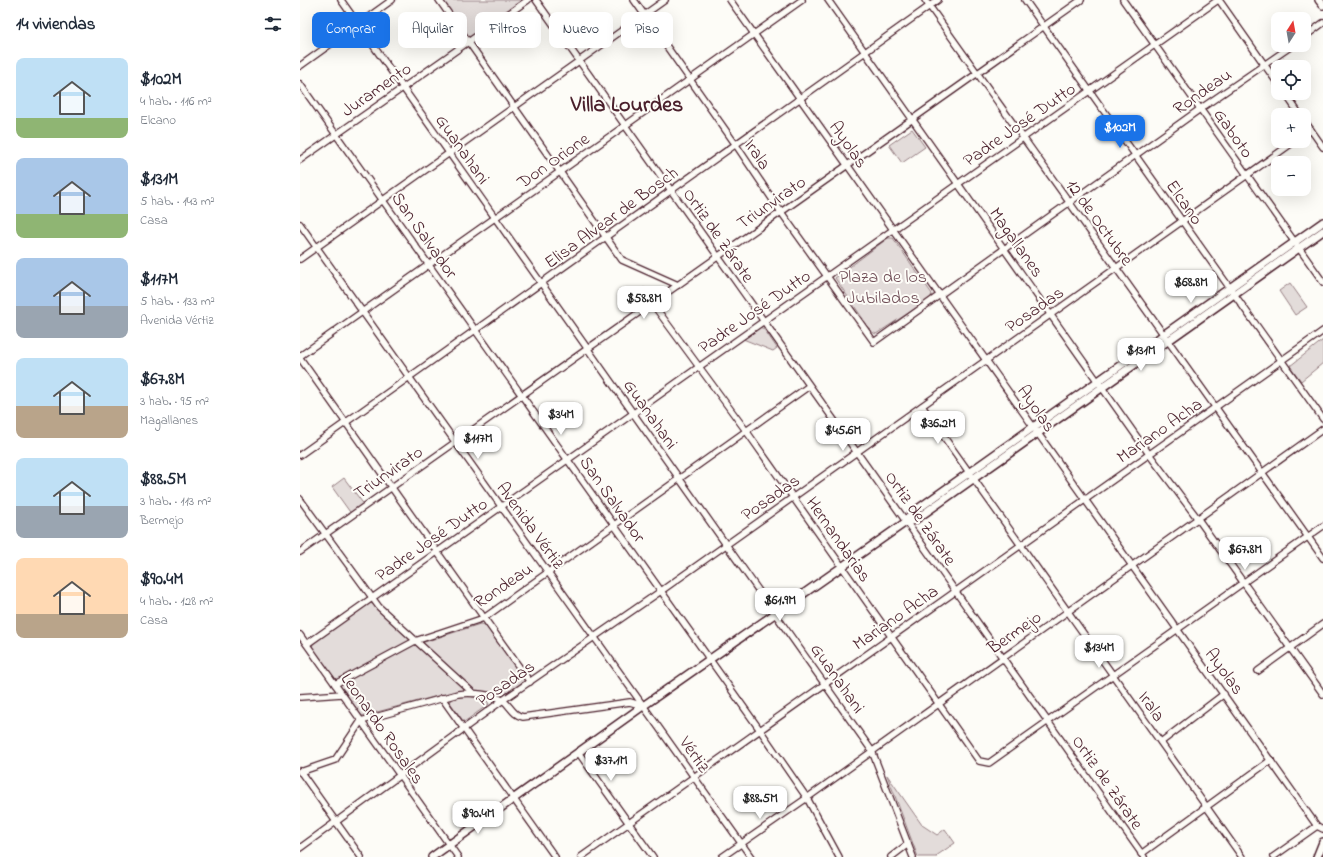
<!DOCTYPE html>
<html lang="es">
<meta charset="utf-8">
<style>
:root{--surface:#fff;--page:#f6f6f7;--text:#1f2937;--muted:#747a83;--accent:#1a73e8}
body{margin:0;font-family:"Indie Flower",sans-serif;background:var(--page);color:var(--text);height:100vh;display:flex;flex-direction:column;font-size:15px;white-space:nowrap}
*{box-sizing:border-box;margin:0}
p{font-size:13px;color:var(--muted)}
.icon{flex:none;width:22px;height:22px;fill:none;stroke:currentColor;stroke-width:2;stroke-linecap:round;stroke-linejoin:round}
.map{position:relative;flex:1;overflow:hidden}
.sheet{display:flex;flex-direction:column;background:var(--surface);width:300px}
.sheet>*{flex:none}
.top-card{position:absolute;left:12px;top:12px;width:380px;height:36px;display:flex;gap:8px}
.needle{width:26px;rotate:11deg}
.buttons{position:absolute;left:971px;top:12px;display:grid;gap:8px}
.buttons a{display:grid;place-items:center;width:40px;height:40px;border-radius:8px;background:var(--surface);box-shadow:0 4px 16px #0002;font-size:20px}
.price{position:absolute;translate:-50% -34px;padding:0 9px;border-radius:8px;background:#fff;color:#222;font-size:13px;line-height:26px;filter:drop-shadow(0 1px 2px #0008)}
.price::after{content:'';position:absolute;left:50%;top:24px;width:12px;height:9px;margin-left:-6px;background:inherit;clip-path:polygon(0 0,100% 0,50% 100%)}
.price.on{background:var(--accent);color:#fff}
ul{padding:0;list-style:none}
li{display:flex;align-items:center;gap:12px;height:100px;padding:0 16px}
li span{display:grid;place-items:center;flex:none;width:112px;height:80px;border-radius:8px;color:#555}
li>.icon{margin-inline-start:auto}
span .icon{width:48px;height:48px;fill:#fffc;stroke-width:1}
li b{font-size:17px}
h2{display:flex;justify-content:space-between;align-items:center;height:48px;padding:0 16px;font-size:17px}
.chip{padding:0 14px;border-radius:8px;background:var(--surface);box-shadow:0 4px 16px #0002;font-size:14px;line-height:36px}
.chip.on{background:var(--accent);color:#fff}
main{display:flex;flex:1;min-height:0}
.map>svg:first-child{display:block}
.green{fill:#e3dcda;stroke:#967e82}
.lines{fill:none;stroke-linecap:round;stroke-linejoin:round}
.minor-casing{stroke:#4a1f2b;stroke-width:8}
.major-casing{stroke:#4a1f2b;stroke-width:10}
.minor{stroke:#fdfcf7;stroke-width:5.5}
.major{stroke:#fdfcf7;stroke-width:7}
.labels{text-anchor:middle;stroke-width:4;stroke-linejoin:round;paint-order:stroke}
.street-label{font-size:18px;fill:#4a1f2b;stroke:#fdfcf7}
.park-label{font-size:18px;fill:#704e57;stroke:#fdfcf7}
.district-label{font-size:22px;font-weight:bold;fill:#4a1f2b;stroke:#fdfcf7}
</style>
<main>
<section class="sheet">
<h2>14 viviendas<svg class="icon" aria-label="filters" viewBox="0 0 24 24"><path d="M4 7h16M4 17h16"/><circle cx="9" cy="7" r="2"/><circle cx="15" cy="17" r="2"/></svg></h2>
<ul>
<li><span style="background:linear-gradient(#bfe0f5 75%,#8fb573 0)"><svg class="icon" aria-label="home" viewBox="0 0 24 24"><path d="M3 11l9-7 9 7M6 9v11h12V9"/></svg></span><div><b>$102M</b><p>4 hab. · 116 m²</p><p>Elcano</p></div></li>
<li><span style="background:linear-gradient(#a9c7e8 70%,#8fb573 0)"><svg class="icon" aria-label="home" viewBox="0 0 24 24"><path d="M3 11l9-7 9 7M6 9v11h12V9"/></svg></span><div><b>$131M</b><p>5 hab. · 143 m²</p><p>Casa</p></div></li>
<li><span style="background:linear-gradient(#a9c7e8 60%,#9aa5b1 0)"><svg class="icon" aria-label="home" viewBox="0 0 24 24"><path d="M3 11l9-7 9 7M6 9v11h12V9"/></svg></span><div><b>$117M</b><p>5 hab. · 133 m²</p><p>Avenida Vértiz</p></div></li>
<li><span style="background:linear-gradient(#bfe0f5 60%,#b9a48a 0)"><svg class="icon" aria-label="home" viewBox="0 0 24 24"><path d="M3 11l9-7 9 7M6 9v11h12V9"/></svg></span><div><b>$67.8M</b><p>3 hab. · 95 m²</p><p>Magallanes</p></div></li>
<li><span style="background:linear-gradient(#bfe0f5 60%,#9aa5b1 0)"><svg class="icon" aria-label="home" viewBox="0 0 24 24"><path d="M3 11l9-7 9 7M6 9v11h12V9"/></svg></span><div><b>$88.5M</b><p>3 hab. · 113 m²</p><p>Bermejo</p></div></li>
<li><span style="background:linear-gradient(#ffd9b3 70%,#b9a48a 0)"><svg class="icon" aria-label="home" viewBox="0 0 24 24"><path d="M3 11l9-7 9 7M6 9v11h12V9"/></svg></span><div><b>$90.4M</b><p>4 hab. · 128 m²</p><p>Casa</p></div></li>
</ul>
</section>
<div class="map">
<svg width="1023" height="857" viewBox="0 0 1023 857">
<rect width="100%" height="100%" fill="#fdfcf7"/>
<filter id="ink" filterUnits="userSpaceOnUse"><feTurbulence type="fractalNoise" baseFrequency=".025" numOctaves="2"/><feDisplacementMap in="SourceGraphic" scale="8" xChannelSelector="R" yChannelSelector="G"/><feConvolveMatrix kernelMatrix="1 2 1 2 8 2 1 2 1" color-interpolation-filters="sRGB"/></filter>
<g filter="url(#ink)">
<g class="green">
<polygon points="139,0 228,0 168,42"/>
<polygon points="612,129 625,147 602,163 589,145"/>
<polygon points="588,238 593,238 632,294 630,299 576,334 572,332 535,278"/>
<polygon points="990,283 1007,307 995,315 979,291"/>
<polygon points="460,327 464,329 477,348 473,351 443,339"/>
<polygon points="1023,340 1023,363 1001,381 990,366"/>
<polygon points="44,478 65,506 52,515 32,487"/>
<polygon points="69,603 73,604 115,645 180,624 185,625 224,678 224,681 201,697 175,691 156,691 62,716 12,647 13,644"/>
<polygon points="169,696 186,699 189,704 164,722 149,701 158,697"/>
<polygon points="587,775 622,825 637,835 645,829 655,843 636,856 637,857 618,857"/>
</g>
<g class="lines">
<g class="minor-casing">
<g id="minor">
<polyline points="41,0 572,751 613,857"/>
<polyline points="139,0 322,260 378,285"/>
<polyline points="236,0 844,857"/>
<polyline points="334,0 436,145 481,212 574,342 900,109 993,45"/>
<polyline points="430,0 1017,826 1023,829"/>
<polyline points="528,0 849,454 898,519 1023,694"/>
<polyline points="625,0 1023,558"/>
<polyline points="725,0 1023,419"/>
<polyline points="823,0 1023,282"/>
<polyline points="919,0 978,84"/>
<polyline points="1004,37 1023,23"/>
<polyline points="0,66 92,0"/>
<polyline points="0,84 460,730 507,798 539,857"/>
<polyline points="985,93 1000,115"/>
<polyline points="1004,120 1023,147"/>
<polyline points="1004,135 1011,130"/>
<polyline points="0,160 228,0"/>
<polyline points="0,224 451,857"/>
<polyline points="0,259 365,0"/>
<polyline points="344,292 447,432 679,761 689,763 1023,526"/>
<polyline points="0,356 502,0"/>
<path d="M 0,358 C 77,466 152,574 230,682"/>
<polyline points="622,406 942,857"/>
<polyline points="0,455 638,0"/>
<polyline points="0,499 79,607 173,693"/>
<polyline points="0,552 781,0"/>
<polyline points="0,635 158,857"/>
<polyline points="7,644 918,0"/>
<polyline points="958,671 1023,624"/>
<polyline points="35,684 115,641 184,618 509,386"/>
<polyline points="0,697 42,694"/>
<polyline points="142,698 255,857"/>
<polyline points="861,742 924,694"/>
<polyline points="278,752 353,857"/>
<polyline points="0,771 61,857"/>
<path d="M 0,772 L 35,760 L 61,721 L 158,694 C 169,692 195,694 204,701 C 211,707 213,715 223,717 L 330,702 L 343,706"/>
<polyline points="0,848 203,700 361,591 995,141"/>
<polyline points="841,854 971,760"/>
<polyline points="281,857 1023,331"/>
<polyline points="422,857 507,798 1023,429"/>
<polyline points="591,857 608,844"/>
<polyline points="973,857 1017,826"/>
</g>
</g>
<g class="major-casing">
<g id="major">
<polyline points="1019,0 1023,5"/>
<polyline points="606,522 615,520 1023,231"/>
<polyline points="132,857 343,706 606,522 612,513 1023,222"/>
<polyline points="1017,857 1023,842"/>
</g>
</g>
<use href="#minor" class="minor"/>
<use href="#major" class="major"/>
</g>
</g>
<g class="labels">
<g class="street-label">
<text transform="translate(76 89) rotate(-35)" y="6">Juramento</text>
<text transform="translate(902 91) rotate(-35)" y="6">Rondeau</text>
<text transform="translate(719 124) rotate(-35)" y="6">Padre José Dutto</text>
<text transform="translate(934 133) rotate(55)" y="6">Gaboto</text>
<text transform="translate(549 144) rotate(55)" y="6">Ayolas</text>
<text transform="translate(163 149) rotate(55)" y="6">Guanahani</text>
<text transform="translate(458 154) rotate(56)" y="6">Irala</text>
<text transform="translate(253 160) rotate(-35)" y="6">Don Orione</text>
<text transform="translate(471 202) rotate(-35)" y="6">Triunvirato</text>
<text transform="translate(885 202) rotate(55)" y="6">Elcano</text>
<text transform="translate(311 217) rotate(-36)" y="6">Elisa Alvear de Bosch</text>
<text transform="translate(800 222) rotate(54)" y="6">12 de Octubre</text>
<text transform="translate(125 235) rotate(55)" y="6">San Salvador</text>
<text transform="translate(419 235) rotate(55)" y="6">Ortiz de Zárate</text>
<text transform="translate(717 242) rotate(55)" y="6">Magallanes</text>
<text transform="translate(734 309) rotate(-35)" y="6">Posadas</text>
<text transform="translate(454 311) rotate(-35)" y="6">Padre José Dutto</text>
<text transform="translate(737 408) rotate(55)" y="6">Ayolas</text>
<text transform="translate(351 414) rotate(55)" y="6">Guanahani</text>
<text transform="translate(859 430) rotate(-35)" y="6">Mariano Acha</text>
<text transform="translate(88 472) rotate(-35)" y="6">Triunvirato</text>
<text transform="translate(470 497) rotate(-35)" y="6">Posadas</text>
<text transform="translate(313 499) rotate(55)" y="6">San Salvador</text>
<text transform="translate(621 518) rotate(55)" y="6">Ortiz de Zárate</text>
<text transform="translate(231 525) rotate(54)" y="6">Avenida Vértiz</text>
<text transform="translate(131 539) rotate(-35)" y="6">Padre José Dutto</text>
<text transform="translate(539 539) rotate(55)" y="6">Hernandarias</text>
<text transform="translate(203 585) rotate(-34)" y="6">Rondeau</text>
<text transform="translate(595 617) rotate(-35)" y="6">Mariano Acha</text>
<text transform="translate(714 632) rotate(-35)" y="6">Bermejo</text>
<text transform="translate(925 671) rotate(54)" y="6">Ayolas</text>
<text transform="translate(538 678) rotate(55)" y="6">Guanahani</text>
<text transform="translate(205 683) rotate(-35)" y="6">Posadas</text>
<text transform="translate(852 706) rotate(55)" y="6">Irala</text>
<text transform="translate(83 728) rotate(55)" y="6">Leonardo Rosales</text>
<text transform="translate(395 754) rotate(55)" y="6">Vértiz</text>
<text transform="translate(808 782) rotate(55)" y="6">Ortiz de Zárate</text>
</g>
<g class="park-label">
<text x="583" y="282">Plaza de los<tspan x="583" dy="21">Jubilados</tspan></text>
</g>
<g class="district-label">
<text x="327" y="111">Villa Lourdes</text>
</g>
</g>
</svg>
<div class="buttons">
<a><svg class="needle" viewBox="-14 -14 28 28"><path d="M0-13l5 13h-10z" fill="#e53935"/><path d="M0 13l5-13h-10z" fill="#747a83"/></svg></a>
<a><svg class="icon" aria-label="locate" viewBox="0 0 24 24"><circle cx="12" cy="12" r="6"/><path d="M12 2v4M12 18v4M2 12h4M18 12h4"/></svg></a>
<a>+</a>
<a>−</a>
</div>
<b class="price on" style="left:820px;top:149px">$102M</b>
<b class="price" style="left:891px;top:304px">$68.8M</b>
<b class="price" style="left:344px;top:320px">$58.8M</b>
<b class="price" style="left:841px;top:372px">$131M</b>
<b class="price" style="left:261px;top:436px">$34M</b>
<b class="price" style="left:638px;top:445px">$36.2M</b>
<b class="price" style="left:543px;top:452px">$45.6M</b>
<b class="price" style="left:178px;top:460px">$117M</b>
<b class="price" style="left:945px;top:571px">$67.8M</b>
<b class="price" style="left:480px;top:622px">$61.9M</b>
<b class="price" style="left:799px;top:669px">$134M</b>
<b class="price" style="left:311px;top:782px">$37.1M</b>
<b class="price" style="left:460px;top:820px">$88.5M</b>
<b class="price" style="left:178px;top:835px">$90.4M</b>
<div class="top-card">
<a class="chip on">Comprar</a>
<a class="chip">Alquilar</a>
<a class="chip">Filtros</a>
<a class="chip">Nuevo</a>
<a class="chip">Piso</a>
</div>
</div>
</main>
